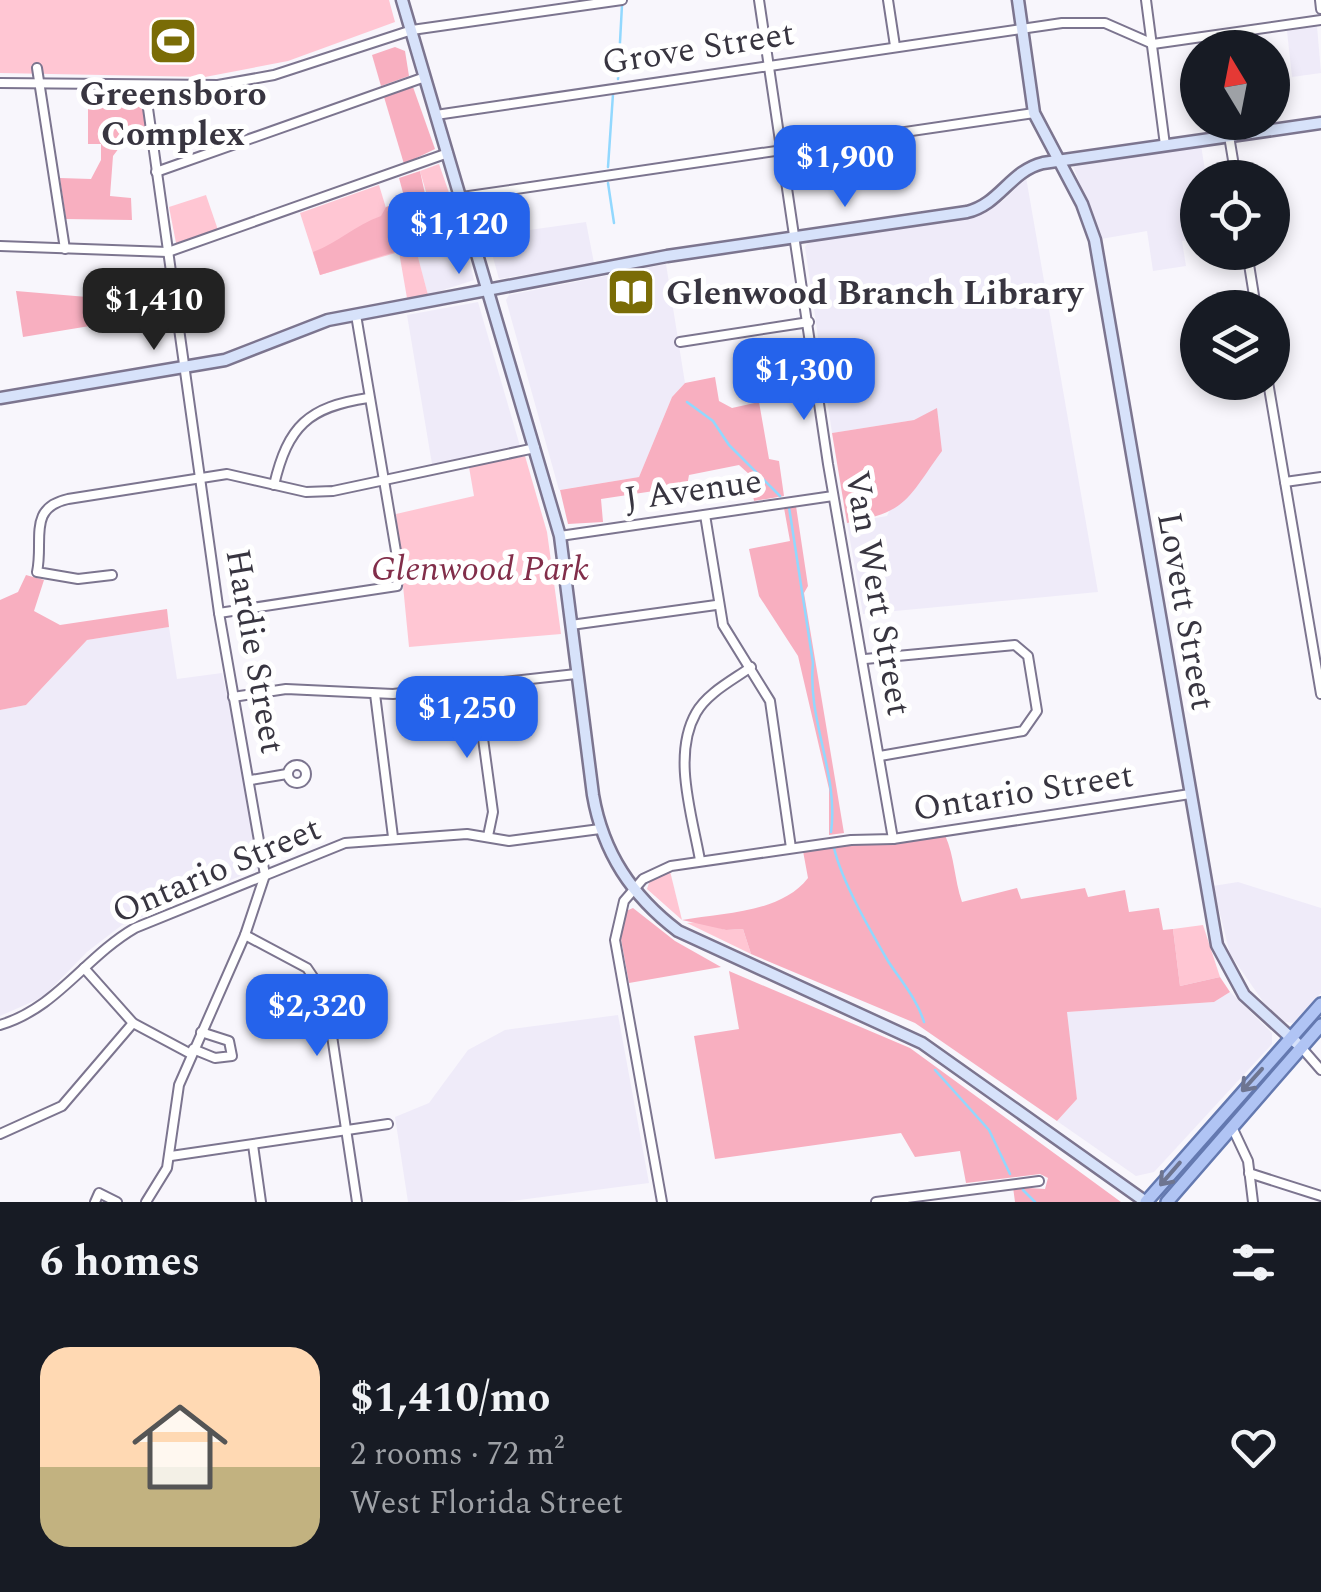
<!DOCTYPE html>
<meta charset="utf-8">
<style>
:root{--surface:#171b24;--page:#20242c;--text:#f1f3f6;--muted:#9ea1a6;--accent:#2563eb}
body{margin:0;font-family:Spectral,serif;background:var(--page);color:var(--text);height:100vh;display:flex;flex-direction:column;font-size:38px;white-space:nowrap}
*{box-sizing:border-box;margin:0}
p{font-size:32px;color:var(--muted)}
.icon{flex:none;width:55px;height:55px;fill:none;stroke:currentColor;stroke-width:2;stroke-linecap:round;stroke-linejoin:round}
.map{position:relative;height:1202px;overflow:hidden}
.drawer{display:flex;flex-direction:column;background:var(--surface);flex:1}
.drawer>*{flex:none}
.needle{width:65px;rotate:350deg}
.controls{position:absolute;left:1180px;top:30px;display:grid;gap:20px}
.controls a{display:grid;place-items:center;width:110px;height:110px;border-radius:50%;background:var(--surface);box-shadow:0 5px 15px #0003;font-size:50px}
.price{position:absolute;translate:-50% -85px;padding:0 22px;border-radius:20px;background:var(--accent);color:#fff;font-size:32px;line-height:65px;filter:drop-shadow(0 2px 5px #0008)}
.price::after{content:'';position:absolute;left:50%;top:60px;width:30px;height:22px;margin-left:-15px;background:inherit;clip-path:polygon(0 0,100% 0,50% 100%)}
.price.on{background:#222;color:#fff}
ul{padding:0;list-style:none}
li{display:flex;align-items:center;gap:30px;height:250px;padding:0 40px}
li span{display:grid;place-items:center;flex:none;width:280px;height:200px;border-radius:30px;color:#555}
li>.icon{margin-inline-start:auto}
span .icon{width:120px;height:120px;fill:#fffc;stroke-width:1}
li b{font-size:42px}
h2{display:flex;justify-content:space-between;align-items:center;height:120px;padding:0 40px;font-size:42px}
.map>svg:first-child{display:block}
.built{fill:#efebf9}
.green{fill:#ffc6d3}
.forest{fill:#f8afc0}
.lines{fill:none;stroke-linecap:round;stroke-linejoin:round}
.stream{stroke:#92d8fe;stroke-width:2.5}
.street-casing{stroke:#7c758f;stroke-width:12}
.secondary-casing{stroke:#7c758f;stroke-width:15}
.primary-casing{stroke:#6479b0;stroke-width:16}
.street{stroke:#fff;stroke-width:8}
.secondary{stroke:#d7e2fa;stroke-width:10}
.primary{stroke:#b0c4f4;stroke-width:11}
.oneway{stroke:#6e7591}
.labels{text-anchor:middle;stroke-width:10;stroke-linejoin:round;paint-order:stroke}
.street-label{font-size:35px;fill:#383540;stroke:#fff}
.poi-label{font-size:35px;font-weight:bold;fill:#383540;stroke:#fff}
.park-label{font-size:35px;font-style:italic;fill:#822e4a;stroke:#fff}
</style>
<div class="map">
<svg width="1321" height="1202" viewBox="0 0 1321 1202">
<rect width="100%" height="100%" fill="#f8f6fc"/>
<g class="built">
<polygon points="1317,26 1321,73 1292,77 1287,31"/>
<polygon points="1201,145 1206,177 1198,178 1197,223 1187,224 1189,240 1182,241 1186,266 1153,271 1147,231 1101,239 1073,166"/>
<polygon points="1026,177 1098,592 863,614 847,523 887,516 937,409 914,420 832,433 805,247 809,241 975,217 1004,200"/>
<polygon points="586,222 594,263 499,279 487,236"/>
<polygon points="462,230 474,280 428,295 414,246"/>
<polygon points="666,264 685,383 672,397 639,477 559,490 506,300 509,295"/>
<polygon points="478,302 520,446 432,464 407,315"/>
<polygon points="169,627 177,679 222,673 239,749 257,869 122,925 87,952 43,997 0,1016 0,710 26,705 87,640"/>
<polygon points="1238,882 1321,908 1321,993 1293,1023 1285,1022 1264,1003 1230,954 1213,886"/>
<polygon points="1230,992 1272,1033 1272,1044 1154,1172 1136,1176 1057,1121 1077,1099 1066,1012 1214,1002"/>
<polygon points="618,1015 649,1183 504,1202 408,1202 395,1117 429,1103 468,1050 505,1030"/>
</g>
<g class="green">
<polygon points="0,0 389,0 395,22 288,61 205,77 0,73"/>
<polygon points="439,164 462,230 415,246 428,295 407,298 399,252 320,275 300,213 379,185 399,251 409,225 431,209 420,171"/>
<polygon points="206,195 218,230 176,243 169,207"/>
<polygon points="525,456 547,532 561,634 409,647 396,514 474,496 469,467"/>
<polygon points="670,871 682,920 647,889 650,880"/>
<polygon points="700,922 726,930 743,929 751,954 687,923"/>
<polygon points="1203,925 1220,977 1180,986 1173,929"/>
</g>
<g class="forest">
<polygon points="395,47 405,51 409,76 381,86 372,55"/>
<polygon points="413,87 435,149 404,164 384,97"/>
<polygon points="88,96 142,100 148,140 122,144 113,156 110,196 131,198 132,220 66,219 60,178 91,179 101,160 101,144 88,144"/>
<path d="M 420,171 L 430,217 L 409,225 L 414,246 L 320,275 L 313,252 C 338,243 355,225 381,216 L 386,207 L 405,200 L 399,178 Z"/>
<polygon points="16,291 111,299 114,322 23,337"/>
<polygon points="715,377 719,401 732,408 759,402 769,459 779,461 784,496 754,501 750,475 739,465 689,475 687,486 601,499 603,522 568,524 560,490 639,477 672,397 685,383"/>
<path d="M 937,408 L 942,451 C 907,499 908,512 847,523 L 832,433 L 914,420 Z"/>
<polygon points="796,506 808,586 804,593 844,833 829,835 829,789 798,656 759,596 749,549 790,541 784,508"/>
<polygon points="26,575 44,580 34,611 60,625 167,609 169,627 87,640 26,705 0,710 0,600 18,592"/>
<path d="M 945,835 C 955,858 954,878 962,902 L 1017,888 L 1021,899 L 1085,888 L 1088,897 L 1125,890 L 1129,912 L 1159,908 L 1163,930 L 1173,929 L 1180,986 L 1220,977 L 1230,992 L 1214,1002 L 1067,1012 L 1077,1099 L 1057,1121 L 915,1023 L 751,954 L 743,929 L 726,930 L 682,920 C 723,913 781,913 808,878 L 803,851 Z"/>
<polygon points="633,908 675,941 721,967 629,983 621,939 626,911"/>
<polygon points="729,971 910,1048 1121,1202 1015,1202 1013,1187 1045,1189 1048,1178 1040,1174 966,1183 960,1151 915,1157 901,1133 715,1159 694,1036 739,1029"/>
</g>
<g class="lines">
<g class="stream">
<polyline points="618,79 622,5"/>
<polyline points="608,167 613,94"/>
<polyline points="608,183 614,223"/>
<polyline points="687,402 713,421 729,445 780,496"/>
<path d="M 789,507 L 813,663 C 807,720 839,774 831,832"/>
<path d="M 834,848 C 842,882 870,930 888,961 C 901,981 917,999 924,1022"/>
<polyline points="935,1070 989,1130 1010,1174"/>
<polyline points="1023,1190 1035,1202"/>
</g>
<g class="street-casing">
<g id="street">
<polyline points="759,0 828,464 893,839"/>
<polyline points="888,0 895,46"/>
<polyline points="1146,0 1165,145"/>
<polyline points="1320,0 1321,9"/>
<polyline points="37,68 65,249"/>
<polyline points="0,83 218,85 274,75 412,30 622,0"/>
<polyline points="145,87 219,613 265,875 245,935 179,1085 167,1168 146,1202"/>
<polyline points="436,115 1062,23 1105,23 1153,44 1321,20"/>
<polyline points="1229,136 1236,178"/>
<polyline points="156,172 425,77"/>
<polyline points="462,197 1034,113"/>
<polyline points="0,246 168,252 448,153"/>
<polyline points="1247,252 1256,308"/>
<polyline points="680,342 809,322"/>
<polyline points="1268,382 1321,694"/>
<polyline points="1285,482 1321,477"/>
<path d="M 274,485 C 288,426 308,407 368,398"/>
<polyline points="705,515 723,625 770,701 791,848"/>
<polyline points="560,536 833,496"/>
<path d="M 112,575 L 78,579 L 37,572 C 44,540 27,508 68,499 L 227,474 L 306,492 L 333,491 L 535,448"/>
<polyline points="219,613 397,586 399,569 356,315"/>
<polyline points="571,625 716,605"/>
<polyline points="865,659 1015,645 1028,656 1037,711 1023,731 880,756"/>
<polyline points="476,687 493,812 488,836"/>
<polyline points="375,694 393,837"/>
<polyline points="233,697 286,689 393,694 576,674"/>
<circle cx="297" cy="774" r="9"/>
<polyline points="251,780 287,774"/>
<path d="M 700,860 C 692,815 672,755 696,713 C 707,693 733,680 751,667"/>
<polyline points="245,935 307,968 326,996 357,1202"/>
<polyline points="84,968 133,1023 191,1054"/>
<path d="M 0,1025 C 57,1008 85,957 135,928 L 345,843 L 467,834 L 509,841 L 600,829"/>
<polyline points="1301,1047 1321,1070"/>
<polyline points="193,1049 215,1058 232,1056 229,1041 201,1032"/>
<polyline points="1232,1127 1248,1161 1253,1202"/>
<polyline points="0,1134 62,1106 133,1023"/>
<polyline points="253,1145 261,1202"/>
<polyline points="171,1156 388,1124"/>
<polyline points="1249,1173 1321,1196"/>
<polyline points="95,1202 99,1193 117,1202"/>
<polyline points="662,1202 615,940 624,901 643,879 671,866 851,840 893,839 1190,794"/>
<polyline points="876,1202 1039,1181"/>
</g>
</g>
<g class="secondary-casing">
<g id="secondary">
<path d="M 402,0 L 560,536 L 593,795 C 603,853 632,896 678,931 L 922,1043 L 1146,1202"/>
<polyline points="1018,0 1034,113 1082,204 1095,240 1217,945 1244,995 1301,1047"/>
<path d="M 0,398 L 225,360 L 328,320 L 667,256 L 967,212 C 1000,204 1010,171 1043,163 L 1321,123"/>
</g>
</g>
<g class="primary-casing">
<g id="primary">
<polyline points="1146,1202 1321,1004"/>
<polyline points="1167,1202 1321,1025"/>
</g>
</g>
<use href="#street" class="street"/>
<use href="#secondary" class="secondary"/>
<use href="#primary" class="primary"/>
</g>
<defs><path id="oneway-shaft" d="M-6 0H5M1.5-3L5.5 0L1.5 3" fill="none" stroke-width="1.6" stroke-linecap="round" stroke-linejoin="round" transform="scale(2.5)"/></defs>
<g class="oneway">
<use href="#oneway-shaft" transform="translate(1252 1080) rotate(132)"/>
<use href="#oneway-shaft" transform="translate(1170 1174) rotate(131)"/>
</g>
<defs>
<g id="stadium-square" transform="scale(2.5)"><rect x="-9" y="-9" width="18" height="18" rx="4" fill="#7a6c06" stroke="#fff"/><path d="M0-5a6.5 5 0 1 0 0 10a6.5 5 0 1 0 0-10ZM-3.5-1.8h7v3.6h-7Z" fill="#fff"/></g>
<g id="library-square" transform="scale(2.5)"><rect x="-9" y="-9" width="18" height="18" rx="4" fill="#7a6c06" stroke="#fff"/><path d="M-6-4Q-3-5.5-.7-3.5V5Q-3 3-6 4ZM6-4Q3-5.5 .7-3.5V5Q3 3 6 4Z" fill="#fff"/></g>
</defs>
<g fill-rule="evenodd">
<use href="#stadium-square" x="173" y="41"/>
<use href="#library-square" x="631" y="292"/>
</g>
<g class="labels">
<g class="street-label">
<text transform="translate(698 47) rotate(-9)" y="12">Grove Street</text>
<text transform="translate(693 489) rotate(-8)" y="12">J Avenue</text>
<text transform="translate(879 593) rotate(80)" y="12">Van Wert Street</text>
<text transform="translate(1187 611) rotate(80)" y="12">Lovett Street</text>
<text transform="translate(256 651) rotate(80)" y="12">Hardie Street</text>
<text transform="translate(1023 791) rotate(-9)" y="12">Ontario Street</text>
<text transform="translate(216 869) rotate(-23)" y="12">Ontario Street</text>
</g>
<g class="poi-label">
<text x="173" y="105">Greensboro<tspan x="173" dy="40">Complex</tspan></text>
<text x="666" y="304" text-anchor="start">Glenwood Branch Library</text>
</g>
<g class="park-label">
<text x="480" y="580">Glenwood Park</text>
</g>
</g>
</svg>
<div class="controls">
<a><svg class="needle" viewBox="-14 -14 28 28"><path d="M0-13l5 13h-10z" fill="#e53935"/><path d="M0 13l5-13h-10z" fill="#9ea1a6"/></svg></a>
<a><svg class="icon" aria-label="locate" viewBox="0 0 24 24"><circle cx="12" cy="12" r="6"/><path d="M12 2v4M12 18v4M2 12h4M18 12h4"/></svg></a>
<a><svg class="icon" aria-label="layers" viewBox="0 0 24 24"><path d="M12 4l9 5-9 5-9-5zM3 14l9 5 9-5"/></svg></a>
</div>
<b class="price" style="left:845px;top:210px">$1,900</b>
<b class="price" style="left:459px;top:277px">$1,120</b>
<b class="price on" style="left:154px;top:353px">$1,410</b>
<b class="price" style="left:804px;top:423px">$1,300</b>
<b class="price" style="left:467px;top:761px">$1,250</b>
<b class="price" style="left:317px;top:1059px">$2,320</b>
</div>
<section class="drawer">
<h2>6 homes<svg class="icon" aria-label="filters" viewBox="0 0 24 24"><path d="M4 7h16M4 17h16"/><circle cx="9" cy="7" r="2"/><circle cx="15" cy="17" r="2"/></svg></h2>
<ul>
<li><span style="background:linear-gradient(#ffd9b3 60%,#c2b280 0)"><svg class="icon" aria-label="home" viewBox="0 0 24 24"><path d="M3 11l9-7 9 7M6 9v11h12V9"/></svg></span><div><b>$1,410/mo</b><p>2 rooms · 72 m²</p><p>West Florida Street</p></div><svg class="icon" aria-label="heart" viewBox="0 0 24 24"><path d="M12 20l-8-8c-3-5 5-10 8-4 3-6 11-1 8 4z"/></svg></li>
</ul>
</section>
